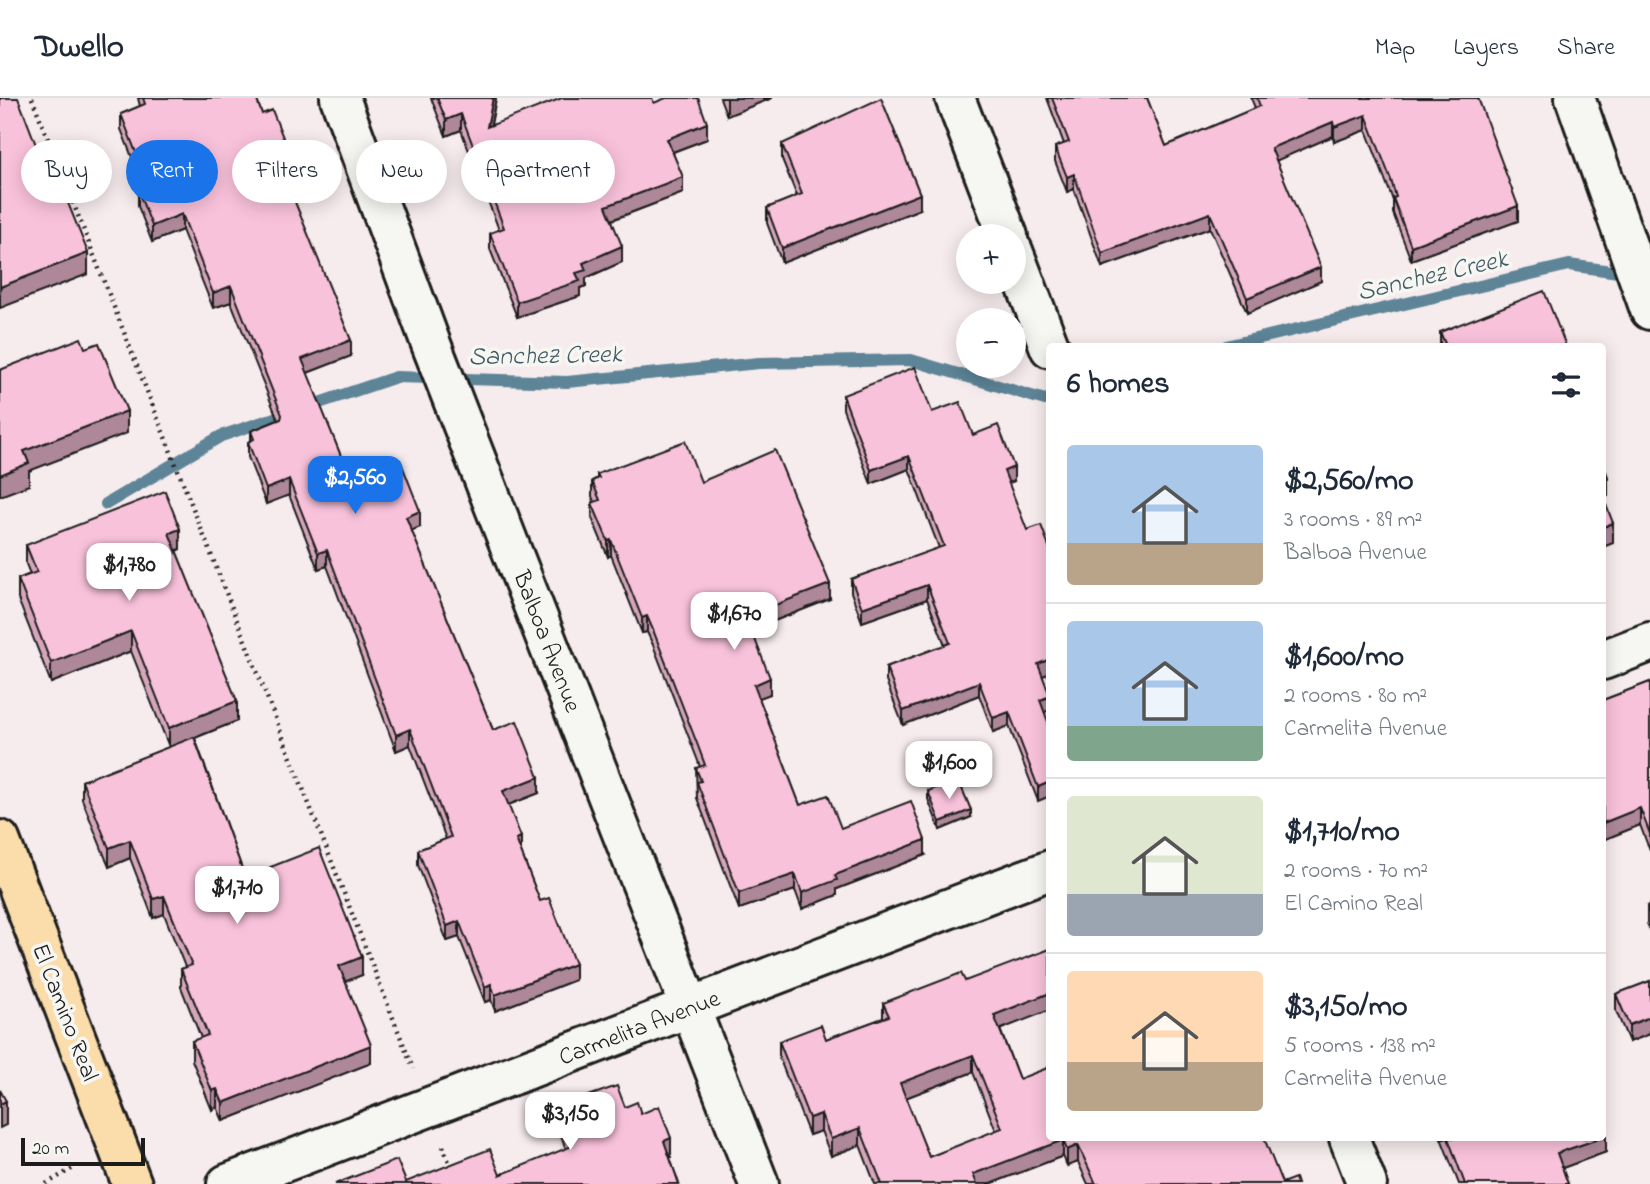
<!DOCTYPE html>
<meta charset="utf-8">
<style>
:root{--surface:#fff;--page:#f6f6f7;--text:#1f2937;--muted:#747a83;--line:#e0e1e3;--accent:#1a73e8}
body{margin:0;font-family:"Indie Flower",sans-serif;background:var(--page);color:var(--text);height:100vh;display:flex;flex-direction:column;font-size:26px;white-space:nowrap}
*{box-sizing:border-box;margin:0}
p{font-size:23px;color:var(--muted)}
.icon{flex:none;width:38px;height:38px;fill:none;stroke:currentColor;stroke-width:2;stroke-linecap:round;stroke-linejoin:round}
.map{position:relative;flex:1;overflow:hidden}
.details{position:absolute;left:1046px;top:245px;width:560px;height:798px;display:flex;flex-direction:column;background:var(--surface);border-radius:7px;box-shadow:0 4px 18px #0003}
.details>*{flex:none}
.top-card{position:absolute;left:21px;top:42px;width:665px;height:63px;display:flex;gap:14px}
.fabs{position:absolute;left:956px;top:126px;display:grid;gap:14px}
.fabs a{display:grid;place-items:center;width:70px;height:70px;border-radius:50%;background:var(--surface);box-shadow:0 4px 18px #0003;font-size:35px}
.scale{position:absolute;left:21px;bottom:18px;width:124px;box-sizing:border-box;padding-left:7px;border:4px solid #1c1c1c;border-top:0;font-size:19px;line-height:24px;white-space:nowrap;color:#1c1c1c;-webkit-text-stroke:5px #f6f6f2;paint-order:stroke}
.price{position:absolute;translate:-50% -60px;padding:0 16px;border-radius:14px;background:#fff;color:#222;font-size:23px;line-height:46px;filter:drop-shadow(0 2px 4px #0008)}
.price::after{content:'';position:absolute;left:50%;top:42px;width:21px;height:16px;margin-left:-10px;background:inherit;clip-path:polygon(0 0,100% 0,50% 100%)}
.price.active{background:var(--accent);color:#fff}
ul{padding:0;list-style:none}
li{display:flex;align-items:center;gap:21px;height:175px;padding:0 21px}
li+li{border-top:2px solid var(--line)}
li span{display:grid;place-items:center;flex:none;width:196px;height:140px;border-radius:7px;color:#555}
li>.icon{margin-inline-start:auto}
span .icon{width:84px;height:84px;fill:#fffc;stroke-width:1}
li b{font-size:30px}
h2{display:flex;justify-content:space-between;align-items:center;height:84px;padding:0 21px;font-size:30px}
.tag{padding:0 24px;border-radius:32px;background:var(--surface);box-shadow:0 4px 18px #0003;font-size:24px;line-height:63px}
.tag.active{background:var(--accent);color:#fff}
header{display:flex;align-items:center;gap:42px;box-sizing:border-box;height:98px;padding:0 35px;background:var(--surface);border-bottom:2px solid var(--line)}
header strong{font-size:33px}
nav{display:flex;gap:38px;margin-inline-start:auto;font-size:24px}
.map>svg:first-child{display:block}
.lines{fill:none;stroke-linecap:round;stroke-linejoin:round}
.stream{stroke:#5d8497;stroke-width:12}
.minor-casing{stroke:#1c1c1c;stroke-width:44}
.major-casing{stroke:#1c1c1c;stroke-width:44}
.path{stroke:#1c1c1c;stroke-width:4.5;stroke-dasharray:2 5;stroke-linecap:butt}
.minor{stroke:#f6f6f2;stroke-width:38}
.major{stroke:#faddab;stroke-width:38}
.wall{fill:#d6a7bc;stroke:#1c1c1c;stroke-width:2;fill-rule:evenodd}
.shaded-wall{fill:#ae8899;stroke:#1c1c1c;stroke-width:2}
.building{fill:#f9c2db;stroke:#1c1c1c;stroke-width:2;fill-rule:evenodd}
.labels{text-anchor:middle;stroke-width:7;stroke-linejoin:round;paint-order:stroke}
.street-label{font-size:24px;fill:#1c1c1c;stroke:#f6f6f2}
.water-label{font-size:26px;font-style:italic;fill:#425964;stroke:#f6f6f2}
</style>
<header>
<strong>Dwello</strong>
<nav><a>Map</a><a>Layers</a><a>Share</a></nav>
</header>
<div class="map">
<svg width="1650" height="1086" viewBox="0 0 1650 1086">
<rect width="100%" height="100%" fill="#f7eced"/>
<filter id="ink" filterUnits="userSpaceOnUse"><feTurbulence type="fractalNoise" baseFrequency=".0143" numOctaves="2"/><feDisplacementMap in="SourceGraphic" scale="14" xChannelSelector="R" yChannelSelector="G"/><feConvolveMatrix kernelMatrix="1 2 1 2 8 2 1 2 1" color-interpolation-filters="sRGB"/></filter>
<g filter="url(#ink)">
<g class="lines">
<g class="stream">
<polyline points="1226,248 1569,167 1632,176"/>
<polyline points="106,406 221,338 396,279 567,284 759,265 911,262 1045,302 1050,300"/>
</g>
<g class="minor-casing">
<g id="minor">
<polyline points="340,0 431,246 759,1086"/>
<polyline points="955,0 1008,138"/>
<polyline points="1575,0 1650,212"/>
<polyline points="1013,153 1050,250"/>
<polyline points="1603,562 1650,544"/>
<polyline points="1349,1040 1367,1086"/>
<polyline points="227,1086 1050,772"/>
</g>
</g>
<g class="major-casing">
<polyline id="major" points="0,742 132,1086"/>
</g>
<g class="path">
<polyline points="32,0 413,971"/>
<polyline points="443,1048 452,1072"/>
<polyline points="46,1086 75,1069"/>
</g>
<use href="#minor" class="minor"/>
<use href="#major" class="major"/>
</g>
<g class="wall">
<polygon points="138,0 256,0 262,16 294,82 287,85 351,258 307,275 347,373 367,375 420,429 411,432 493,632 539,695 508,707 521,754 540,803 575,882 495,913 491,902 485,904 459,839 447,843 418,767 418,752 446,741 410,647 396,653 327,468 318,471 289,397 266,406 248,359 248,344 251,342 251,333 278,322 231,204 213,210 182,132 152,144 138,108 138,93 144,90 121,31 121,16 140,8"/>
<polygon points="431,0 496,0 491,27 654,5 707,41 673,54 683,95 612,122 622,164 586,180 586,188 580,190 580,198 517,219 490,151 490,135 499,132 461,32 446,38"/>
<polygon points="720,0 772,0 727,18"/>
<polygon points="1047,0 1147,0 1166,48 1255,10 1251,0 1478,0 1518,123 1411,162 1393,115 1393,103 1391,97 1366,32 1334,44 1333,38 1276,62 1321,183 1247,215 1210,130 1102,169 1074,91 1067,94 1055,63 1055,49 1064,46"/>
<polygon points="782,46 920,111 782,165 767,125 767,110 797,98 782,61"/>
<polygon points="1440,234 1566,248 1440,248"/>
<polygon points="843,297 932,314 973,337 1014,383 1009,385 1042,578 1045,614 1038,703 1009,628 993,634 979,597 903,627 886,583 886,569 945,547 927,501 862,524 851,494 851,481 939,450 909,371 871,386 843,311"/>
<polygon points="597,376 701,384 830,501 751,532 770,596 759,600 800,707 841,730 925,757 837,791 837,797 802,811 795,792 739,811 697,700 696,670 700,669 698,663 653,547 647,534 642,535 611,457 608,459 592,420 592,405 594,404 592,398 592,383 597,380"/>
<polygon points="26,447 180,451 176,453 237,623 195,640 245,779 362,877 345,883 371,965 223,1023 217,1009 212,1012 192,962 192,943 201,940 181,889 181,871 185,869 164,816 153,820 130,760 109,769 82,701 82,683 169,649 131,553 51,585 18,501 18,481 30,476 26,466"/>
<polygon points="1650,584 1650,753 1640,727 1603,742 1603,602"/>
<polygon points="928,693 971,719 940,732 928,701"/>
<polygon points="1650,807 1650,833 1647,825 1647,808"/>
<path d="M 965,883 L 1000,931 L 1019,981 L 1282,1085 L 1297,1086 L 1088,1086 L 1078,1064 L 1067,1068 L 1063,1058 L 990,1086 L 875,1086 L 860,1047 L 831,1058 L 821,1033 L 809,1037 L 779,959 L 779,943 L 826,941 L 883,920 L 883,905 ZM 973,974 L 996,1033 L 929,1059 L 905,1000 Z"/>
<polygon points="1650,883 1650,936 1629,944 1616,913 1616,896"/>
<polygon points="557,1009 625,1009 641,1016 671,1059 670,1060 679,1086 406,1084 500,1077 566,1051 557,1028"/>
<polygon points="1441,1040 1603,1040 1606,1054 1562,1070 1568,1086 1459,1086"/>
</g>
<g class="shaded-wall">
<polygon points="493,0 496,0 487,44 487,29"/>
<polygon points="727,0 772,0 727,18"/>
<polygon points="461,16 461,32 446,38 446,22"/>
<polygon points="1366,17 1366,32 1334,44 1334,29"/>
<polygon points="1333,24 1333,38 1271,65 1271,50"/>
<polygon points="707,25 707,41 667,56 667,41"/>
<polygon points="294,67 294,82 282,87 282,72"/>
<polygon points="1074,76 1074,91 1067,94 1067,79"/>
<polygon points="683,79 683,95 606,124 606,108"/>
<polygon points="920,96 920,111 782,165 782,150"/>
<polygon points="1518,108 1518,123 1411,162 1411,148"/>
<polygon points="1210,115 1210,130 1102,169 1102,155"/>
<polygon points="182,116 182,132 152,144 152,128"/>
<polygon points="622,148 622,164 586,180 586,188 580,190 580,198 517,219 517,204 576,175 583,165"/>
<polygon points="88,155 88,176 0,210 0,189"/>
<polygon points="1321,169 1321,183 1247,215 1247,200"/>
<polygon points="231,188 231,204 213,210 213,195"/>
<polygon points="351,242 351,258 302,277 302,261"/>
<polygon points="127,313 127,335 29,373 29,387 0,398 0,377 24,353"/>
<polygon points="909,358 909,371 871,386 871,372"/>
<polygon points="1014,369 1014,383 1004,386 1004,373"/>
<polygon points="1608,379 1608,398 1603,400 1603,381"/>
<polygon points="289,382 289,397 266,406 266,391"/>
<polygon points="420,413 420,429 406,435 406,419"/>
<polygon points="1613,425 1613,445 1603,449 1603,429"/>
<polygon points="180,431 180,451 169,455 169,435"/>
<polygon points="611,442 611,457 608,459 608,443"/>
<polygon points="327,452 327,468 318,471 318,455"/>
<polygon points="830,486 830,501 746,534 746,518"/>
<polygon points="927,487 927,501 862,524 862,510"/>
<polygon points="647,518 647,534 642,535 642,520"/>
<polygon points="131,533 131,553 51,585 51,565"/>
<polygon points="1050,561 1050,575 1038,580 1038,566"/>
<polygon points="770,580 770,596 754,602 754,587"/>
<polygon points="979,584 979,597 903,627 903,613"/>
<polygon points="1050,599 1050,612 1040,616 1040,602"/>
<polygon points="237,603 237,623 169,650 169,630"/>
<polygon points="1009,614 1009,628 993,634 993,620"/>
<polygon points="410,631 410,647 396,653 396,637"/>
<polygon points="539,679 539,695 503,709 503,693"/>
<polygon points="1050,684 1050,698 1038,703 1038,689"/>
<polygon points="1640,710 1640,727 1603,742 1603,725"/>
<polygon points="971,712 971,719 940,732 940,724"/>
<polygon points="521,739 521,755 516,741"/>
<polygon points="130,742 130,760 109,769 109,750"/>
<polygon points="925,742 925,757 837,791 837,797 802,811 802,795 835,777"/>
<polygon points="795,776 795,792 739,811 739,795"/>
<polygon points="164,798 164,816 153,820 153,801"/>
<polygon points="459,823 459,839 447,843 447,828"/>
<polygon points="362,859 362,877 339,886 339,868"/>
<polygon points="575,866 575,882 495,913 495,897"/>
<polygon points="491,886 491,902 485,904 485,889"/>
<polygon points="1050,895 1050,912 994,934 994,917"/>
<polygon points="1650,919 1650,936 1629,944 1629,927"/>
<polygon points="371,947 371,965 223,1023 223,1005"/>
<polygon points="973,957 973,974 900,1002 900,985"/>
<polygon points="217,991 217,1009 212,1012 212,993"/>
<polygon points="6,1003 6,1027 0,1030 0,1006"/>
<polygon points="821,1016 821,1033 809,1037 809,1020"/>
<polygon points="860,1030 860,1047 831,1058 831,1041"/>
<polygon points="1606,1038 1606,1054 1557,1072 1557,1055"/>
<polygon points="671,1040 671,1059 664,1062 664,1043"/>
<polygon points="1063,1042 1063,1058 990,1086 973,1086 973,1076"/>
<polygon points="1078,1047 1078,1064 1067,1068 1067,1052"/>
</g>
<g class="building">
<polygon points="0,0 18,0 46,73 54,70 88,155 0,189"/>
<polygon points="143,0 256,0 262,16 272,12 294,67 282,72 351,242 302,261 347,373 364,367 367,375 400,362 420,413 406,419 493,632 517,623 539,679 503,693 521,739 516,741 540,803 549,800 575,866 495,897 491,886 485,889 459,823 447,828 418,752 451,739 410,631 396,637 327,452 318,455 289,382 266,391 248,344 254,341 251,333 281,321 282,317 231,188 213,195 182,116 152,128 138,93 149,88 121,16 145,6"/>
<polygon points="437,0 493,0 487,29 562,0 652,0 654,5 666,0 698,0 707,25 667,41 683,79 606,108 622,148 583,165 586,172 576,175 580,183 517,204 490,135 504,130 461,16 446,22"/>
<polygon points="881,0 920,96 782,150 767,110 802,96 782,46"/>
<polygon points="1052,0 1147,0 1166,48 1260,8 1257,0 1478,0 1518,108 1411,148 1393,100 1396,99 1391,82 1366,17 1334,29 1333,24 1271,50 1321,169 1247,200 1210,115 1102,155 1074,76 1067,79 1055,49 1069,44"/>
<polygon points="1544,193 1566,248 1446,248 1440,234"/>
<polygon points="81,240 85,250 99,245 127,313 24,353 29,365 0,377 0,272"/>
<polygon points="915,269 932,314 960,304 973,337 998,327 1014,369 1004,373 1027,432 1041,427 1050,451 1050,561 1038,566 1050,598 1040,602 1050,629 1050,684 1038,689 1009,614 993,620 979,584 903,613 886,569 950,545 927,487 862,510 851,481 944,448 909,358 871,372 843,297"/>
<polygon points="685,343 701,384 775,352 830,486 746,518 770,580 754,587 800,707 828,697 841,730 911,703 925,742 835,777 837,782 802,795 795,776 739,795 697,684 701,683 696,670 705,667 698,648 653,532 647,518 642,520 611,442 608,443 592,405 600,402 592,383 599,380 597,376"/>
<polygon points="1603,365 1608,379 1603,381"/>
<polygon points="165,393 180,431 169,435 237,603 169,630 131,533 51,565 18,481 37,474 26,447"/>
<polygon points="1603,399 1613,425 1603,429"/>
<polygon points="1650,584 1650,736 1640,710 1603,725 1603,602"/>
<polygon points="194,639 245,779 319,750 362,859 339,868 371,947 223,1005 217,991 212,993 192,943 208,937 181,871 192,867 164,798 153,801 130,742 109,750 82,683"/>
<polygon points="958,681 971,712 940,724 928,693"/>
<polygon points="1650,806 1650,816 1647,808"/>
<path d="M 1050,851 L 1050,895 L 994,917 L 1019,981 L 1050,969 L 1050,1040 L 1264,1040 L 1282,1085 L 1295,1080 L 1297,1086 L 1096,1086 L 1078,1047 L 1067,1052 L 1063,1042 L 973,1076 L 977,1086 L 882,1086 L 860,1030 L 831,1041 L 821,1016 L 809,1020 L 779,943 L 821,927 L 826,941 L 889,918 L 883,905 L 961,875 L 965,883 ZM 973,957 L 1002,1030 L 929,1059 L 900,985 Z"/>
<polygon points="1650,883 1650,919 1629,927 1616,896"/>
<polygon points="617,988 625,1009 637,1004 641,1016 659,1008 671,1040 664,1043 679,1086 335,1086 397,1062 406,1084 490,1051 500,1077 572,1048 557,1009"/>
<polygon points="0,992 6,1003 0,1006"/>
<polygon points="1448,1040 1601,1040 1557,1055 1568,1086 1465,1086"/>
</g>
</g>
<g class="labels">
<g class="street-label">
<text transform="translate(548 543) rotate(69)" y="8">Balboa Avenue</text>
<text transform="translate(66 914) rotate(69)" y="8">El Camino Real</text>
<text transform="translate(639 929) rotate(-21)" y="8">Carmelita Avenue</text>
</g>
<g class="water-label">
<text transform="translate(1432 176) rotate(-13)" y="9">Sanchez Creek</text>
<text transform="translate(545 256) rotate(-1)" y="9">Sanchez Creek</text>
</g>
</g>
</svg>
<div class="fabs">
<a>+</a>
<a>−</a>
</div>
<div class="scale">20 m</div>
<b class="price active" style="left:355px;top:418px">$2,560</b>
<b class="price" style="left:129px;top:505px">$1,780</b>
<b class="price" style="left:734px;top:554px">$1,670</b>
<b class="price" style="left:949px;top:703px">$1,600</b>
<b class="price" style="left:237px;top:828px">$1,710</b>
<b class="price" style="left:570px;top:1054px">$3,150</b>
<div class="top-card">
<a class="tag">Buy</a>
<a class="tag active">Rent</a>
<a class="tag">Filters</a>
<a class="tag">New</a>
<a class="tag">Apartment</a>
</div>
<section class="details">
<h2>6 homes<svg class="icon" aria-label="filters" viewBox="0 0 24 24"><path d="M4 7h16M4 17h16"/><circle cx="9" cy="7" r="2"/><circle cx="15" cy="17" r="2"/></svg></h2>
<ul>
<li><span style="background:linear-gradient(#a9c7e8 70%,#b9a48a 0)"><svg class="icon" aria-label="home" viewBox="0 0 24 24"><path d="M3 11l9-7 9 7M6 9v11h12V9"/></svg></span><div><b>$2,560/mo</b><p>3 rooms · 89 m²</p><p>Balboa Avenue</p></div></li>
<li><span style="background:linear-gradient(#a9c7e8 75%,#7fa58c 0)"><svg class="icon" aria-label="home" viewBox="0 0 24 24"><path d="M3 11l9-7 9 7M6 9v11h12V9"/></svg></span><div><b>$1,600/mo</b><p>2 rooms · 80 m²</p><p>Carmelita Avenue</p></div></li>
<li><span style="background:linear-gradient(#dfe7d0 70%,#9aa5b1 0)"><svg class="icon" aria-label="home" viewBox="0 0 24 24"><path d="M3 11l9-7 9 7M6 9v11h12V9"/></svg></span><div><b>$1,710/mo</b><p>2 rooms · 70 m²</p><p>El Camino Real</p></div></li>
<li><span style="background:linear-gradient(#ffd9b3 65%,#b9a48a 0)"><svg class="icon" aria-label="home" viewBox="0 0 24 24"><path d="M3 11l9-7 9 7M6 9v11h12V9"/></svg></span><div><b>$3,150/mo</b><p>5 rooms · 138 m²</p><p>Carmelita Avenue</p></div></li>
</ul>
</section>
</div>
